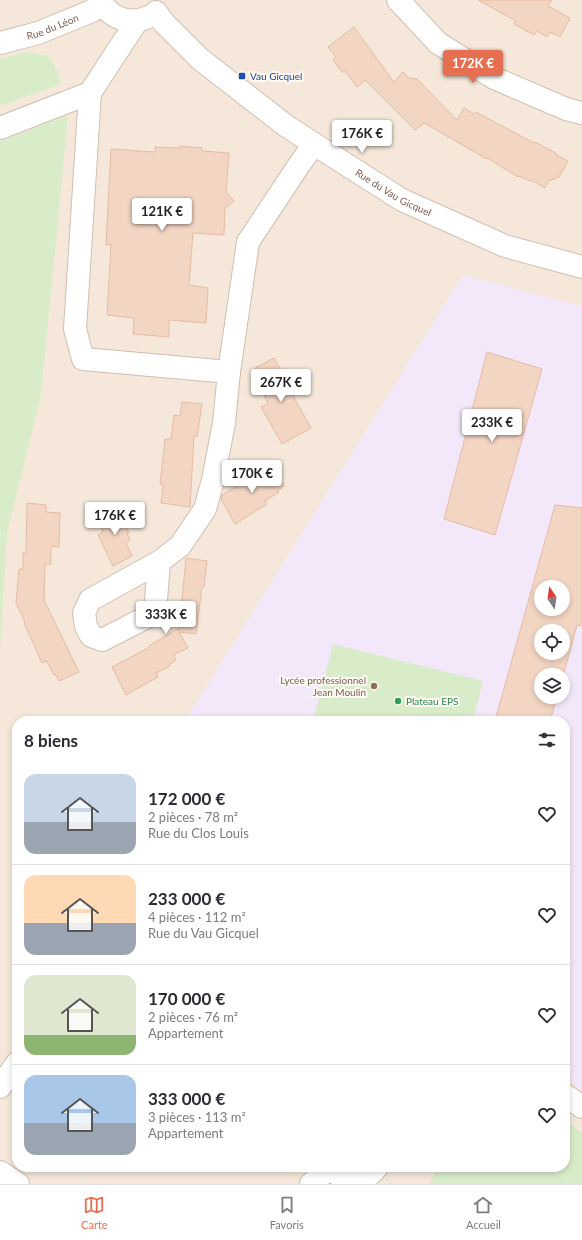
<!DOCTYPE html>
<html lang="fr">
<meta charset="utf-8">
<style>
:root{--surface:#fff;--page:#f2f2f3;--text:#2b2b33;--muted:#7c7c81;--line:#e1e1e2;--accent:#e76f51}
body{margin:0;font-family:Lato,sans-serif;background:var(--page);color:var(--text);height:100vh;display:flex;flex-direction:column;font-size:15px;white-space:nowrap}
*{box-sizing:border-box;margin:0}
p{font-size:13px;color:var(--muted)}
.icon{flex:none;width:22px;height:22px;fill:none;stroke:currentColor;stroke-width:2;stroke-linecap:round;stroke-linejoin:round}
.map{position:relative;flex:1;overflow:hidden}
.drawer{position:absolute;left:12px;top:716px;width:558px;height:456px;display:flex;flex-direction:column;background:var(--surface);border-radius:16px;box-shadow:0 2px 6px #0003}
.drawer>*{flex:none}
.needle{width:26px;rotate:347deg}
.tools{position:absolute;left:534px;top:580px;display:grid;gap:8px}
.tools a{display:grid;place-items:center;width:36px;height:36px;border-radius:50%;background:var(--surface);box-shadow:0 2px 6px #0003;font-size:20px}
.price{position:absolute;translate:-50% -34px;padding:0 9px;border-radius:4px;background:#fff;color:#222;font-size:13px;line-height:26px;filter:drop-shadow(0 1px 2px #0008)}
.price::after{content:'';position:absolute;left:50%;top:24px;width:12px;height:9px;margin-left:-6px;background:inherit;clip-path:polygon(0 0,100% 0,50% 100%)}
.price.selected{background:var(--accent);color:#fff}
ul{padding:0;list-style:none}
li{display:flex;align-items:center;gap:12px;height:100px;padding:0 12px}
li+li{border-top:1px solid var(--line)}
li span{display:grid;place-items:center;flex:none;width:112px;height:80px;border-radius:12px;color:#555}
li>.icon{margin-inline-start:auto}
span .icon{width:48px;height:48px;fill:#fffc;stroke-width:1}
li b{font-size:17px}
h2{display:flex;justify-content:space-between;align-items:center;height:48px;padding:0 12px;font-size:17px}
.dock{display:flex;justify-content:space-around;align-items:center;height:56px;border-top:1px solid var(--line);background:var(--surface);font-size:11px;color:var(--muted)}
.dock a{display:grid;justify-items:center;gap:2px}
.dock .selected{color:var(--accent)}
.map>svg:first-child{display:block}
.residential{fill:#f5e8da;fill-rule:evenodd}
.education{fill:#f3e8fa;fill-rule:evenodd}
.green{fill:#d8ecc9}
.building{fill:#f3d5c3;stroke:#e6bba3;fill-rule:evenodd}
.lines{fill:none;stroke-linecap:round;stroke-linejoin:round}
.minor-casing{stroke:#d1beb0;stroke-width:24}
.minor{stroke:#fff;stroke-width:22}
.transit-dot{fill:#1a4fb4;stroke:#fffaf3;stroke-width:1.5}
.education-dot{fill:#8d6e63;stroke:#fffaf3;stroke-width:1.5}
.leisure-dot{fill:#2e9e5b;stroke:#fffaf3;stroke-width:1.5}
.labels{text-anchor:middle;stroke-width:4;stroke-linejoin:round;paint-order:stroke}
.street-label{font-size:10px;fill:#7a5c4d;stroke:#fffaf3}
.transit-label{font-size:10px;fill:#164399;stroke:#fffaf3;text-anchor:start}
.education-label{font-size:10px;fill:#785e54;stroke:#fffaf3;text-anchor:end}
.leisure-label{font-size:10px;fill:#27864d;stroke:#fffaf3;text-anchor:start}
</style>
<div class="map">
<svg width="582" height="1184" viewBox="0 0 582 1184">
<rect width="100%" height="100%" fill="#fdf6ec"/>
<path class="residential" d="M 0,0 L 582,0 L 582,1184 L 0,1184 ZM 541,587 L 563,587 L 563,609 L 541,609 ZM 541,631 L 563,631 L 563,653 L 541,653 ZM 541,675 L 563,675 L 563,697 L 541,697 ZM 17,721 L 565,721 L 565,1167 L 17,1167 Z"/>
<path class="education" d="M 463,275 L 582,306 L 582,1090 L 565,1078 L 565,721 L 185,721 ZM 541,587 L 563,587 L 563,609 L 541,609 ZM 541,631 L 563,631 L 563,653 L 541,653 ZM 541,675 L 563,675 L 563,697 L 541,697 Z"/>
<g class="green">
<polygon points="26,52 49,56 58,73 61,84 0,106 0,59"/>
<polygon points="68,115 41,394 7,533 0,648 0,142"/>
<polygon points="333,644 483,681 473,721 313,721"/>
<polygon points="565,1120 582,1133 582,1184 430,1184 436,1167 565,1167"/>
</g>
<g class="building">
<polygon points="478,0 552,0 548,6 570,18 560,37 550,32 547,37 537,31 534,35 514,24 516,21"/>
<polygon points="354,27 394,82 403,72 409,78 417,79 457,120 464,108 474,114 476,112 534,143 535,142 556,153 555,154 568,161 559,177 548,181 545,188 531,180 530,181 519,176 518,177 487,158 487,159 424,123 415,130 365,80 357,87 346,72 342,72 333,60 336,57 328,47"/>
<polygon points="180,146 202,148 202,151 229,153 226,192 234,201 225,208 224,235 193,233 189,285 208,288 206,323 169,320 169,337 133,334 134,318 107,315 111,245 106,245 111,149 155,152 155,147 180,148"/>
<polygon points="487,352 542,369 495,535 444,519"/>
<polygon points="274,358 288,383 287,384 291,392 311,428 282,444 261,407 268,403 260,387 264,384 255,368"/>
<polygon points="182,402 202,404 197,437 194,436 190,507 161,503 163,484 160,484 165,439 171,439 174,415 180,416"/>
<polygon points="272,465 284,486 277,491 279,492 265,501 267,504 235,524 221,499 222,495"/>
<polygon points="27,503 46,505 46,512 60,513 59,547 51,546 51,564 45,564 44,600 79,672 59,681 55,674 54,675 47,661 42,663 24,623 25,622 16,603 19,569 23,569 23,553 26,553"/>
<path d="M 555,505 L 582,508 L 582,626 L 577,625 L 563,676 L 541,675 L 541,697 L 557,697 L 550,721 L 495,721 ZM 541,587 L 563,587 L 563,609 L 541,609 ZM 541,631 L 563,631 L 563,653 L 541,653 Z"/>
<polygon points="117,507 129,533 127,533 130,540 126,543 132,556 113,566 98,535 103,532 97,517"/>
<polygon points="186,558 207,561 204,587 202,587 196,634 179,632 188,648 173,655 176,660 169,665 170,666 156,673 158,677 126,695 112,667 150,647 149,646 177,629 179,631"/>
</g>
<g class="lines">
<g class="minor-casing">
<g id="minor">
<path d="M 101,0 C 109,19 131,25 148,17"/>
<polyline points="398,0 438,43 494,78 566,109 582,113"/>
<path id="s1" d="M 156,12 L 164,23 L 200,59 L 285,125 L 314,144 L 402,200 L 505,246 L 582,267"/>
<polyline points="137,21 90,93 75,329 83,359 229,372 224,423 213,480 205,509 180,546 159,562 90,600 84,613 86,626 91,636 102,640 155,613 159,562"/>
<path id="s2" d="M 0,43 L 38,33 L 92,11 L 102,3"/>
<polyline points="0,128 90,93"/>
<polyline points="229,372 248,242 297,168 314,144"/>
<polyline points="0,1087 17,1063"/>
<polyline points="565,1095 582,1107"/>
<path d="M 331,1167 C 343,1184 365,1184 377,1167"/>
<polyline points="0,1172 18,1184"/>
<polyline points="311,1184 331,1167"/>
</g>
</g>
<use href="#minor" class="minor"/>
</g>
<rect class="transit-dot" x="238" y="72" width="8" height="8" rx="2"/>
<circle class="education-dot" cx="374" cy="686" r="4"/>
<circle class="leisure-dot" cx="398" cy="701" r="4"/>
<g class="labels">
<g class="street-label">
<text dy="4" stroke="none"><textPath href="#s2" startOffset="55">Rue du Léon</textPath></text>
<text dy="4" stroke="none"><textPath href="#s1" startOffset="300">Rue du Vau Gicquel</textPath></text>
</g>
<g class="transit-label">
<text x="250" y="80">Vau Gicquel</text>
</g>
<g class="education-label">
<text x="366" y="684">Lycée professionnel<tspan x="366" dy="12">Jean Moulin</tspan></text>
</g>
<g class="leisure-label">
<text x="406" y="705">Plateau EPS</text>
</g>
</g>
</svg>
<div class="tools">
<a><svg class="needle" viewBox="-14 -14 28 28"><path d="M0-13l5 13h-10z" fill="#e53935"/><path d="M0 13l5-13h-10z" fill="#7c7c81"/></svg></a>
<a><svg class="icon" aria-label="locate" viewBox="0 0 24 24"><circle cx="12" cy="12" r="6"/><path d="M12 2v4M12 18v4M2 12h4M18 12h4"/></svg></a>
<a><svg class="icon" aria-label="layers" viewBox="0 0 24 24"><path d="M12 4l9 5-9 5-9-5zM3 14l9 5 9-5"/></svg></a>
</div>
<b class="price selected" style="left:473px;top:84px">172K €</b>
<b class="price" style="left:362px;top:154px">176K €</b>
<b class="price" style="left:162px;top:232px">121K €</b>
<b class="price" style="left:281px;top:403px">267K €</b>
<b class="price" style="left:492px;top:443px">233K €</b>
<b class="price" style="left:252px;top:494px">170K €</b>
<b class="price" style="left:115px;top:536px">176K €</b>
<b class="price" style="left:166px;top:635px">333K €</b>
<section class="drawer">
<h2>8 biens<svg class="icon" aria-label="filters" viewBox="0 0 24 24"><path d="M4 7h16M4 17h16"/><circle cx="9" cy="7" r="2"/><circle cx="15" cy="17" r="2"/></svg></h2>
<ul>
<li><span style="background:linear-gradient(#c9d6e8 60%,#9aa5b1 0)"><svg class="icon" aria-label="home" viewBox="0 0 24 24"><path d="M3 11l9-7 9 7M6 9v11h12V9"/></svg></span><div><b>172 000 €</b><p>2 pièces · 78 m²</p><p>Rue du Clos Louis</p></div><svg class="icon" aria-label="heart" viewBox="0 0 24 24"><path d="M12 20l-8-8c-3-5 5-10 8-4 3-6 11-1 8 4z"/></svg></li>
<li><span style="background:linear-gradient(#ffd9b3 60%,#9aa5b1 0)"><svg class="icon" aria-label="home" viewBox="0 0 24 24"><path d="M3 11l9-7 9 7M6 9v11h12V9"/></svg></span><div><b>233 000 €</b><p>4 pièces · 112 m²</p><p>Rue du Vau Gicquel</p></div><svg class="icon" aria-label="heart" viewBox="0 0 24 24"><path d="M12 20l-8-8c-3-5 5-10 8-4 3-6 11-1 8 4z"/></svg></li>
<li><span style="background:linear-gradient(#dfe7d0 75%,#8fb573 0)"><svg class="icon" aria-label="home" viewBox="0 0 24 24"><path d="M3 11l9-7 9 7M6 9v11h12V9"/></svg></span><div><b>170 000 €</b><p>2 pièces · 76 m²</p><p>Appartement</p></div><svg class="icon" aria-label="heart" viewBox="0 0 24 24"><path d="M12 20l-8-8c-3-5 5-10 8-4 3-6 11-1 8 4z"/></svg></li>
<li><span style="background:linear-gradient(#a9c7e8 60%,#9aa5b1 0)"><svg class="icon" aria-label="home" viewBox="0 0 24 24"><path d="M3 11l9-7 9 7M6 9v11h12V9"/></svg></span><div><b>333 000 €</b><p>3 pièces · 113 m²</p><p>Appartement</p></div><svg class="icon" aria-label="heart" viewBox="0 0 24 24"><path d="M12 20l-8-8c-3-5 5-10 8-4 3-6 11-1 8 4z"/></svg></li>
</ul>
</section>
</div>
<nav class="dock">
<a class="selected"><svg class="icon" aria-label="map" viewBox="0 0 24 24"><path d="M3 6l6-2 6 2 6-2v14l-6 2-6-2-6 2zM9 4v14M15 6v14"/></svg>Carte</a>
<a><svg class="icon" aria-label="saved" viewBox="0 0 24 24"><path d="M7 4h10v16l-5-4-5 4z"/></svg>Favoris</a>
<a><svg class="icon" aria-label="home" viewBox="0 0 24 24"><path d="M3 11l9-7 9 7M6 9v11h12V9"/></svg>Accueil</a>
</nav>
